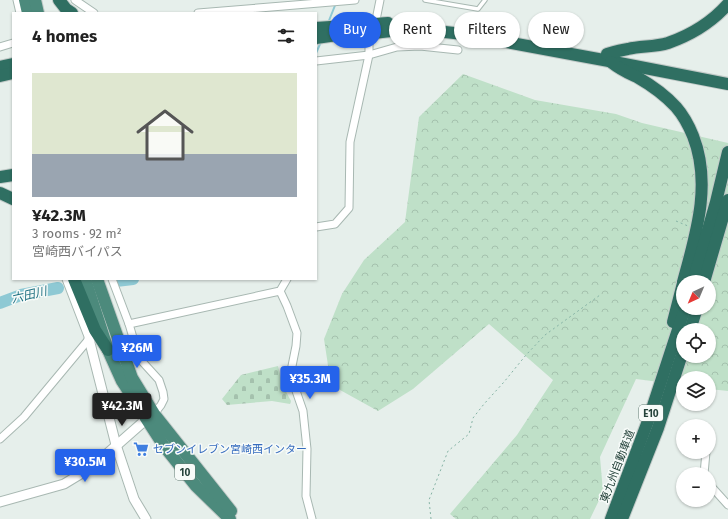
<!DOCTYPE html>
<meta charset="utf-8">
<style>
:root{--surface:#fff;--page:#f2f2f2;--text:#222;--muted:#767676;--line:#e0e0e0;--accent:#2563eb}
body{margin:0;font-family:"Fira Sans","Noto Sans JP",sans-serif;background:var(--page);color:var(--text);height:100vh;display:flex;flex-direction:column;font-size:15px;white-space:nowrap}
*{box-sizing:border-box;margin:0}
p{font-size:13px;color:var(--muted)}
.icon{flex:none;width:22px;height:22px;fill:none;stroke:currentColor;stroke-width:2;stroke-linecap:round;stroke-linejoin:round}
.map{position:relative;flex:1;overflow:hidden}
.details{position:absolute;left:12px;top:12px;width:305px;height:268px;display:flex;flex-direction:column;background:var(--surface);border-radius:0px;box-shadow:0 1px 3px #0004}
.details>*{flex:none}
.guide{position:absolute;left:329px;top:12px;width:339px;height:36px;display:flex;gap:8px}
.needle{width:26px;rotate:224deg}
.controls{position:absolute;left:676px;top:275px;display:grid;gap:8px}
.controls a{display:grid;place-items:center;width:40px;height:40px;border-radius:50%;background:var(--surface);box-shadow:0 1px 3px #0004;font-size:20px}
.price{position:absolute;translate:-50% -34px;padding:0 9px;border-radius:4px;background:var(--accent);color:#fff;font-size:13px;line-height:26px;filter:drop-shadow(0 1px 2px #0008)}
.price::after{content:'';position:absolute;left:50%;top:24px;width:12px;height:9px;margin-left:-6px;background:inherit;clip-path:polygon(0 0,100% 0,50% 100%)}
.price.current{background:#222;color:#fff}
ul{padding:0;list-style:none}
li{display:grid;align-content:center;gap:8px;height:212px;padding:0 20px}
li+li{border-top:1px solid var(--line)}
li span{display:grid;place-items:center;height:124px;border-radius:0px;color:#555}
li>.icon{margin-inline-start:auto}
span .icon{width:72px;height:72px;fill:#fffc;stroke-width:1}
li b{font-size:17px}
h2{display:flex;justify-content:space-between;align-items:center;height:48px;padding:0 20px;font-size:17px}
.pill{padding:0 14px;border-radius:18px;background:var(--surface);box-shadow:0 1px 3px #0004;font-size:14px;line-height:36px}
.pill.current{background:var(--accent);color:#fff}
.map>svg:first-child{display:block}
.forest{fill:url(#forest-crowns);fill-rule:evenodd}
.cemetery{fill:url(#cemetery-stones)}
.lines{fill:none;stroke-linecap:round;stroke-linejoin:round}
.stream{stroke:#8ec9d4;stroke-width:2}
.river{stroke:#8ec9d4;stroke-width:12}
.service-casing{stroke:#a8b8b2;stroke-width:5.5}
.minor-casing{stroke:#a8b8b2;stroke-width:9}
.tertiary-casing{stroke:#a8b8b2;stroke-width:11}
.trunk-casing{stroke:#c2cac8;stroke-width:14}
.motorway-casing{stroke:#c2cac8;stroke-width:14}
.path{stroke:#86b3a5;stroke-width:1;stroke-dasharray:2 3;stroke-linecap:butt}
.service{stroke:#fff;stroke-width:3.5}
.minor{stroke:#fff;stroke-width:7}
.tertiary{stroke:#fff;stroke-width:9}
.trunk{stroke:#4c8a7c;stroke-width:12}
.motorway{stroke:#2f6f62;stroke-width:12}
.labels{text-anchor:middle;stroke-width:3;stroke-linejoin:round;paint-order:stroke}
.shield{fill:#f7fbf9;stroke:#637a73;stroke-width:1}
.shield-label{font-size:10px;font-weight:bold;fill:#24423a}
.shop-label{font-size:11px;fill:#366cbe;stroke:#f7fbf9;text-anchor:start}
.street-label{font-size:11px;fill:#24423a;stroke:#f7fbf9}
.water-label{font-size:12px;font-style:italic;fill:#1c6f80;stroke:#f7fbf9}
</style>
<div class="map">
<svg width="728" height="519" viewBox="0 0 728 519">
<defs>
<pattern id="forest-crowns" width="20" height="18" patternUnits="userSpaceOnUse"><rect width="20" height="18" fill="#bfe0c8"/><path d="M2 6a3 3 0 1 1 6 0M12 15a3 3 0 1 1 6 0" fill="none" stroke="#a4c1ad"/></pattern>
<pattern id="cemetery-stones" width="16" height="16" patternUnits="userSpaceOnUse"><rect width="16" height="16" fill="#bfe0c8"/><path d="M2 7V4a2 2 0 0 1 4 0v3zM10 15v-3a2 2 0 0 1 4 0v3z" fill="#a4c1ad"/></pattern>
</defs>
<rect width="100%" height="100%" fill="#e6efeb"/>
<path class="forest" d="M 463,74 L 535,100 L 616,114 L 642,123 L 728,143 L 728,391 L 709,389 L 709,378 L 683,378 L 683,385 L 636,379 L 600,457 L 603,492 L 590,519 L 456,519 L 450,514 L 517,435 L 553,380 L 489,324 L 413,389 L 378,411 L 331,385 L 324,339 L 342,294 L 364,260 L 405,222 L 419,117 ZM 683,282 L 709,282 L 709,308 L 683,308 ZM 683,330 L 709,330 L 709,356 L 683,356 Z"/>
<polygon class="cemetery" points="278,366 283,386 291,401 290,404 272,401 227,405 222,399 241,375"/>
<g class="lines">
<g class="stream">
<polyline points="328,23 336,3"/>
<polyline points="316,53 321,42"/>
</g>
<g class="river">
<polyline points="116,281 133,279"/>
<polyline points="0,303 21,295 58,288"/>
</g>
<g class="service-casing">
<polyline id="service" points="425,0 478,9 485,0"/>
</g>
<g class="minor-casing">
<g id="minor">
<polyline points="17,0 20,13"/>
<polyline points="75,0 94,13"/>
<polyline points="198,13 355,0"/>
<polyline points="377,15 380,0"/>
<polyline points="0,47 13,43"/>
<polyline points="316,61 369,55 397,47 420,46 458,50"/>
<polyline points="316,227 335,224 349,208 350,142 369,55 369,43"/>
<polyline points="112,279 129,324 139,358 159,380 163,392 164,399 161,405 154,414"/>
<polyline points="280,291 287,306 297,333 296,346 291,371 294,385 303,411 307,449 306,496 312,519"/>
<polyline points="129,324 280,291 287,279"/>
<polyline points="0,439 24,417 89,339 66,279"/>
<polyline points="704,474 706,452"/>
<polyline points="709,484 728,505"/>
</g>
</g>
<g class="tertiary-casing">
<g id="tertiary">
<polyline points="89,339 116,445 134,499 146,519"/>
<polyline points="0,502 64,484 92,467 150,416"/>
</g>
</g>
<g class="trunk-casing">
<g id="trunk">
<polyline points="25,0 28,13"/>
<polyline points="35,0 38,13"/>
<polyline points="85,279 108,350 122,381 164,446 196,486 230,519"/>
<polyline points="97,279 132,378 154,414 231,511"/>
</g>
</g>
<g class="motorway-casing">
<g id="motorway">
<polyline points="59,0 66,9 72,13"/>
<polyline points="316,28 388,23"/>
<polyline points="316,38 344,34 356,35 391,31 418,29 463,34 609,61 728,84"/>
<path d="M 607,54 C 614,52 621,50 628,49 C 641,46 655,47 668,43 C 691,35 712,22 728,4"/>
<path d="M 611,62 C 621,70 626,72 637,77 C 651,85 665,95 676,107 C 683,115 689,126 693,136 C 712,184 696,234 683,282"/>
<polyline points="0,67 13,64"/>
<polyline points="0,76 13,73"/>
<polyline points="0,177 13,175"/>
<polyline points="0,193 13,199"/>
<polyline points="74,279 95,330 108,350"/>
<polyline points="693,282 716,202 728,152"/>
<polyline points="704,282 728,200"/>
<polyline points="673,322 683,283"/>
<polyline points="690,330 697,308"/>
<polyline points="611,519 648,421 685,308"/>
<polyline points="622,519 658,428 683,351"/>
</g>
</g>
<g class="path">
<polyline points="676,221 688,226"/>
<polyline points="431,519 429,500 448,451 469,434 473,418 484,404 504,382 526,355 545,335 600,295"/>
</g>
<use href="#service" class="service"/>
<use href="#minor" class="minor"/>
<use href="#tertiary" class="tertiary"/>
<use href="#trunk" class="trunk"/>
<use href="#motorway" class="motorway"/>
</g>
<defs>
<g id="supermarket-bare" transform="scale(1.2)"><path d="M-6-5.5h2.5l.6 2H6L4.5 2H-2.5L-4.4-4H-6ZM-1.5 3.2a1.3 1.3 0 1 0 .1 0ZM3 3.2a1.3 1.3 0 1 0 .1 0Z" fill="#3f7fe0" stroke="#f7fbf9" stroke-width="2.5" paint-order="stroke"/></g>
</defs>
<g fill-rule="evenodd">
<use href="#supermarket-bare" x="141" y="449"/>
</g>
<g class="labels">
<g class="shield">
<rect x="639" y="405" width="24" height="16" rx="3"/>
<rect x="175" y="464" width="20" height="16" rx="3"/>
</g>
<g class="shield-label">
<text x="651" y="417">E10</text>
<text x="185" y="476">10</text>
</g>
<g class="shop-label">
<text x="153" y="453">セブンイレブン宮崎西インター</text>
</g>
<g class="street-label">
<text transform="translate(617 466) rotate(-69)" y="4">東九州自動車道</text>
</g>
<g class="water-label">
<text transform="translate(29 295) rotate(-13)" y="4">六田川</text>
</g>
</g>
</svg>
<div class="controls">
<a><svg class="needle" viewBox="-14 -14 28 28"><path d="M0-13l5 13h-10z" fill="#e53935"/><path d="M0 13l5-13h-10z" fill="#767676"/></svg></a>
<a><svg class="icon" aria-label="locate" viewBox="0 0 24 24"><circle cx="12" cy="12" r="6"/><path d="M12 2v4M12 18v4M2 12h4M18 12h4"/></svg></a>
<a><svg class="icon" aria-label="layers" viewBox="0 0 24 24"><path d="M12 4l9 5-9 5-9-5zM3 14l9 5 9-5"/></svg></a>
<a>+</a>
<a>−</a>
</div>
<b class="price" style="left:137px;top:369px">¥26M</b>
<b class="price" style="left:310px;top:400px">¥35.3M</b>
<b class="price current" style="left:122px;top:427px">¥42.3M</b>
<b class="price" style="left:85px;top:483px">¥30.5M</b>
<div class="guide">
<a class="pill current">Buy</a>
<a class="pill">Rent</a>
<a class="pill">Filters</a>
<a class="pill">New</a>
</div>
<section class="details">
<h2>4 homes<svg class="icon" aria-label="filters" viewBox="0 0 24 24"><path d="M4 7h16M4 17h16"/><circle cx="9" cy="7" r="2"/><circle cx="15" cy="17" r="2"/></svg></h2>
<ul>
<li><span style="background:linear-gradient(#dfe7d0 65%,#9aa5b1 0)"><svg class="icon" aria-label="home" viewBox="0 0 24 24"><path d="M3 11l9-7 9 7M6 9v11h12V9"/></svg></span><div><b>¥42.3M</b><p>3 rooms · 92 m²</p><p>宮崎西バイパス</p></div></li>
</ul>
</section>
</div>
